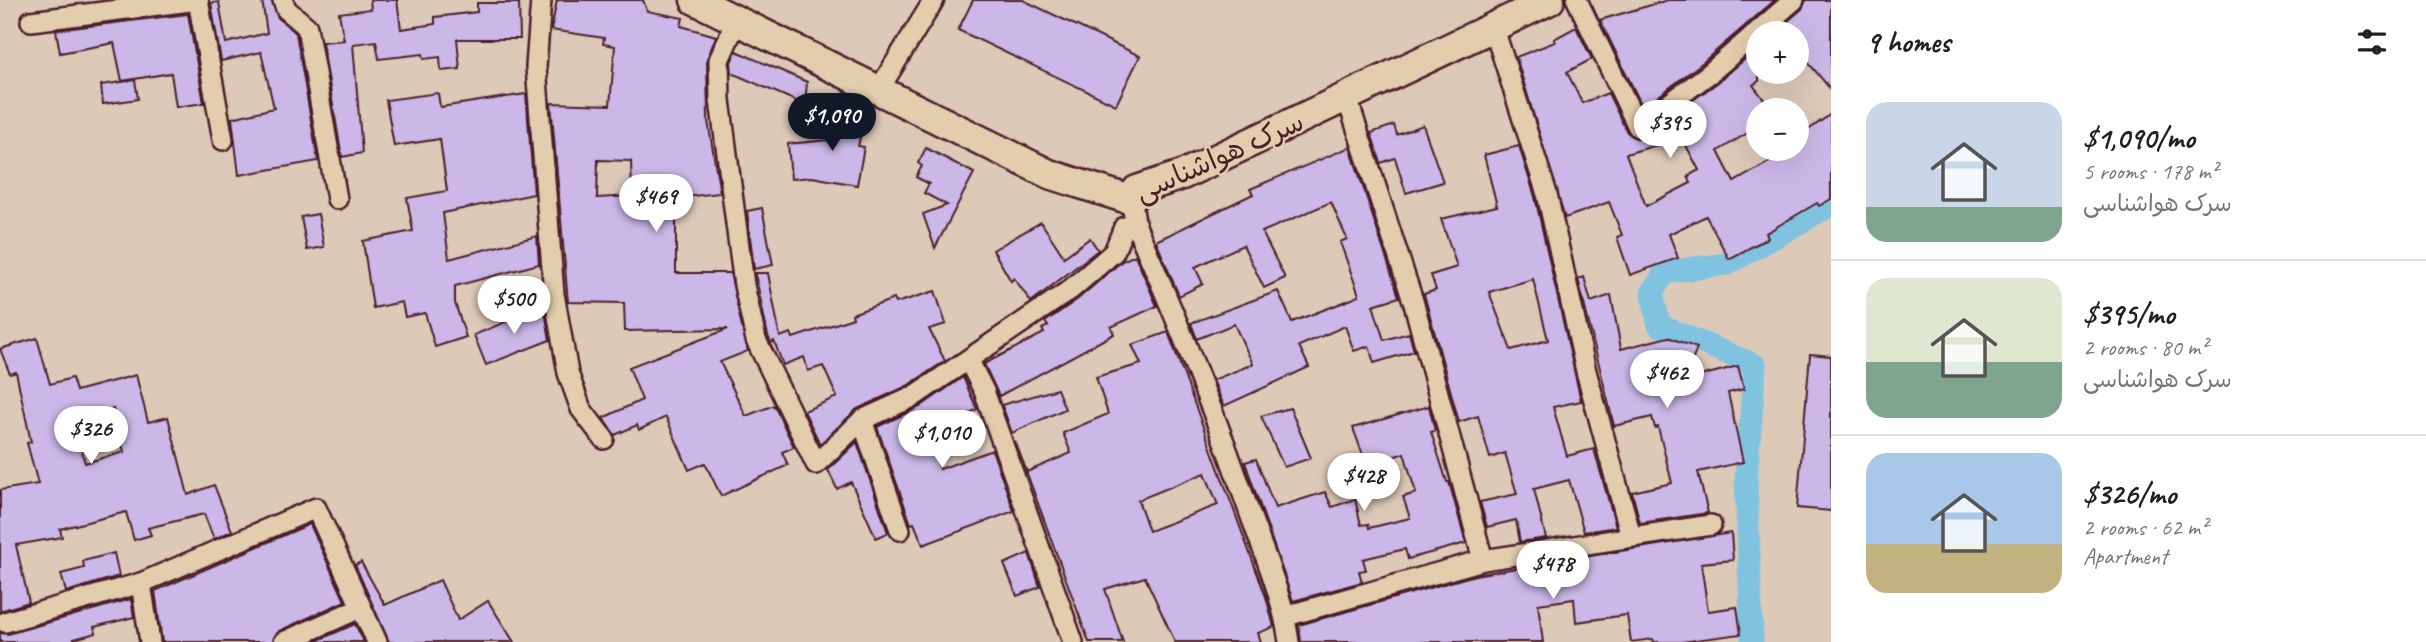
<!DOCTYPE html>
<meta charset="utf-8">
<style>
:root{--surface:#fff;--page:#f2f2f2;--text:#202124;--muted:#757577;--line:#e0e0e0;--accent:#111827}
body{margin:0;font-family:Caveat,"Playpen Sans Arabic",sans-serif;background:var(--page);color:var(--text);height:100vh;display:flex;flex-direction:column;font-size:26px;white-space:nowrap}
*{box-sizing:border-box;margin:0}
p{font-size:23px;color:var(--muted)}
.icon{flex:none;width:38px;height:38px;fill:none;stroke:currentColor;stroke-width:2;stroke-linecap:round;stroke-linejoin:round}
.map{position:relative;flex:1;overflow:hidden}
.sheet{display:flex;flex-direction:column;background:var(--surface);width:595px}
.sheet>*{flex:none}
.controls{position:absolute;left:1746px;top:21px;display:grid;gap:14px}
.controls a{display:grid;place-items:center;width:63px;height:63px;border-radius:50%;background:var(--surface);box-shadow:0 7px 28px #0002;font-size:35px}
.price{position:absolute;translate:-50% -60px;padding:0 16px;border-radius:24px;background:#fff;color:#222;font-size:23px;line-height:46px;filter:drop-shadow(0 2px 4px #0008)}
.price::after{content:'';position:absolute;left:50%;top:42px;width:21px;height:16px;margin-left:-10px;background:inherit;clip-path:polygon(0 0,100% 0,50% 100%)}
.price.on{background:var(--accent);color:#fff}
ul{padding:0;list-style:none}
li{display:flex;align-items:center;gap:21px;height:175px;padding:0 35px}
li+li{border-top:2px solid var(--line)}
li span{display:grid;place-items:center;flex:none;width:196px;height:140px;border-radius:21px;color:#555}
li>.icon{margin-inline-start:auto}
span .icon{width:84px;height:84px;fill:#fffc;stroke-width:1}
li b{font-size:30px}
h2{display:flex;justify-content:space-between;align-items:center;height:84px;padding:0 35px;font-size:30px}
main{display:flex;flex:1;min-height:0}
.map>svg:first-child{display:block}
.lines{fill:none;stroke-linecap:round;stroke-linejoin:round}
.canal{stroke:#80c3e1;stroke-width:23}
.building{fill:#cbb8e8;stroke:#4a1f2b;stroke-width:2;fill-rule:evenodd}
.street-casing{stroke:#4a1f2b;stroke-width:24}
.secondary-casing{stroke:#4a1f2b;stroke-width:33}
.street{stroke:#e2cdac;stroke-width:19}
.secondary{stroke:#e2cdac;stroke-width:28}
.labels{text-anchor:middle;stroke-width:5;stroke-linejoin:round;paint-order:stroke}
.street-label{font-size:28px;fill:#4a1f2b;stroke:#e2cdac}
</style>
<main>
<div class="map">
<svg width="1831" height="642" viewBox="0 0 1831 642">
<rect width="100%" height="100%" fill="#ddc9b8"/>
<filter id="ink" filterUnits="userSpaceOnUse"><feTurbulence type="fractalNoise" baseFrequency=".0143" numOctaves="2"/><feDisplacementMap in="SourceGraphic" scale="14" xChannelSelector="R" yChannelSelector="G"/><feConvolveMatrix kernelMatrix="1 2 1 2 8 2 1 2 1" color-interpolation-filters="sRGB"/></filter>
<g filter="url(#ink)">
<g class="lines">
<polyline class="canal" points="1752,642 1746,478 1755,365 1659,325 1652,293 1665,272 1727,264 1831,205"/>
</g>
<g class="building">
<polygon points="262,0 271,0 278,18 296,33 318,161 239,175 232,118 274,108 261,52 221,61 211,3 219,2 226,43 267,33"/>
<polygon points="370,0 397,0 401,29 435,24 435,17 477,12 477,3 519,3 520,39 457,39 460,69 441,71 440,57 424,59 423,54 379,59 376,41 353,44 362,153 342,157 322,42 344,40 339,13 371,9"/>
<path d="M 557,0 L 643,0 L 647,11 L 683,18 L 681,26 L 716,36 L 707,60 L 708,121 L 720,193 L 676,198 L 676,273 L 730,273 L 748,351 L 720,362 L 746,416 L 774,405 L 794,447 L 782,452 L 788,465 L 721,496 L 705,463 L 689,470 L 666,417 L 639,430 L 637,425 L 615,435 L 603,418 L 642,400 L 629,367 L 728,329 L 625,331 L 624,303 L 568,302 L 551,103 L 610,105 L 615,46 L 603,44 L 604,38 L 551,30 ZM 598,160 L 631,161 L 632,196 L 597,198 Z"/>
<polygon points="973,0 1023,0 1140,56 1116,105 958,30"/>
<polygon points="1668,0 1775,0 1702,63 1643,108 1600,20"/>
<polygon points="1806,0 1831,0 1831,90 1808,62 1797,70 1797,33 1774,33 1802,9"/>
<polygon points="188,14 204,103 176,107 171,73 122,81 114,43 60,53 56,30"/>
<path d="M 1576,27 L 1592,59 L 1567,72 L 1582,103 L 1608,93 L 1627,132 L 1638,139 L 1717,83 L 1759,47 L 1759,81 L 1753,85 L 1772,110 L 1759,110 L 1759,126 L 1718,151 L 1734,182 L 1778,157 L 1773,149 L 1797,149 L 1797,138 L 1831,114 L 1831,199 L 1819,206 L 1817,203 L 1766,233 L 1768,238 L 1729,259 L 1706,216 L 1669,234 L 1678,258 L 1630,275 L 1617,237 L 1622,235 L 1609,202 L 1565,218 L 1516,57 L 1555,42 L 1554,39 ZM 1679,132 L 1699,170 L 1688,176 L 1691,183 L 1646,206 L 1626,154 L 1660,144 Z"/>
<polygon points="736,51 807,82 805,105 732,73 731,62"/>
<polygon points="135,80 138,99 103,104 101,85"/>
<polygon points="438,93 440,107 526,94 534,194 443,213 449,259 537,236 539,264 455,286 455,303 466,337 435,347 425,313 405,317 402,302 373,308 363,241 413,231 407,198 447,191 440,139 394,146 386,100"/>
<polygon points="847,103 867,109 858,146 864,147 857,185 812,177 791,179 788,144 838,139"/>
<polygon points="1394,125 1397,135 1423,125 1443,182 1406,193 1395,158 1381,163 1371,133"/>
<path d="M 1519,146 L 1535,197 L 1581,401 L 1553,407 L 1567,456 L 1594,449 L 1616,527 L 1584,532 L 1569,480 L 1534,489 L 1546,538 L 1520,542 L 1516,520 L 1487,527 L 1480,502 L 1517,494 L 1505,453 L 1490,458 L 1478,416 L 1459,422 L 1424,294 L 1436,290 L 1431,275 L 1457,267 L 1441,219 L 1497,206 L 1484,155 ZM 1533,279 L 1548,340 L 1511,350 L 1489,292 Z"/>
<polygon points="1350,147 1399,297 1373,305 1384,340 1409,333 1414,351 1374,363 1369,346 1354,351 1345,326 1299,346 1309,367 1224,406 1213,380 1253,364 1234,324 1197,339 1191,323 1278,291 1292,322 1352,299 1359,295 1340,242 1347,239 1331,202 1262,232 1285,278 1264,288 1243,245 1195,267 1203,284 1179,296 1156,241 1253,194 1250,189"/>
<polygon points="926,148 974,173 935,248 923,214 947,205 924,193 929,184 916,177 922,166 918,163"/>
<polygon points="762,208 773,265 754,269 747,211"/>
<polygon points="318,214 324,247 307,250 301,217"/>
<polygon points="1041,222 1064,257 1090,238 1098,250 1031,302 1014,278 1011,281 993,250"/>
<polygon points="1135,255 1157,306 1111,327 1114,334 999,396 984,364 1044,333 1042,329 1048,326 1045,322 1078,299 1122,261"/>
<polygon points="755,273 768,273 780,337 791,333 793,338 853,318 852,314 894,299 896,303 935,291 946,324 929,329 945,361 907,386 857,409 820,444 804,411 837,397 823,366 808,371 804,357 783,365 774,341 771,343 768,336"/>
<polygon points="1584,277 1591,302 1611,295 1621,349 1668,337 1697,348 1685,380 1738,366 1744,389 1728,393 1743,462 1698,472 1708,513 1640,523 1632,492 1672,483 1658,427 1655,428 1652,417 1614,426 1578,279"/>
<polygon points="544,306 550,340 486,365 474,335"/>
<path d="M 1168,332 L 1266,597 L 1274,627 L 1258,633 L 1261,642 L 1175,642 L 1145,577 L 1105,589 L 1123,642 L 1089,642 L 1015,441 L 1027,472 L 1071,453 L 1063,433 L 1108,414 L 1096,377 L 1141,364 L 1132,345 ZM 1205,473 L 1218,505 L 1149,531 L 1138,500 Z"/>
<path d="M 37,338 L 50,384 L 72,378 L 76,391 L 136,375 L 148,422 L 168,417 L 188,495 L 214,485 L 232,531 L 214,539 L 204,514 L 148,528 L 151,535 L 134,540 L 126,512 L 60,529 L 62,537 L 16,545 L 29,602 L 0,611 L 0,490 L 38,484 L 27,443 L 31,442 L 16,372 L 10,374 L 0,349 ZM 113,409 L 124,452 L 85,463 L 73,420 Z"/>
<polygon points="1810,354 1831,356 1831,511 1797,508"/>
<polygon points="963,377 977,409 928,437 940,469 992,450 1014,511 923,545 914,523 911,524 877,427 920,407"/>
<polygon points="1057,389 1065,409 1012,433 1002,405"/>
<polygon points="1429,406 1435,431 1431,432 1447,482 1449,482 1466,543 1408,559 1405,549 1363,559 1366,570 1359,571 1362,582 1293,601 1245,462 1256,459 1275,508 1325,492 1332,507 1355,499 1361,525 1368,524 1369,528 1410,518 1403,497 1416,493 1404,453 1367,466 1353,428"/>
<polygon points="1290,408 1311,458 1284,467 1261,416"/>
<polygon points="857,442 888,533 876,538 851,482 837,489 828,470"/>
<polygon points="310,524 345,601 279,631 272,642 162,642 155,591"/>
<polygon points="1731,533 1733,560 1701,563 1708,611 1737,607 1741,634 1681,642 1654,642 1653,639 1631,642 1627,615 1576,622 1574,599 1538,604 1543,642 1301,642 1299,625 1475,575"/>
<polygon points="114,553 119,576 66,592 61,574 84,568 83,561"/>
<polygon points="1029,553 1040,587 1017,596 1004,564"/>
<polygon points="361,562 385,605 440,580 458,620 488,601 514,642 389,642 355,565"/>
<polygon points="131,599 134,617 94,627 96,633 74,639 75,642 0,642 0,633 8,634"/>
<polygon points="355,624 364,642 314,642"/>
</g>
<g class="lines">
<g class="street-casing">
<g id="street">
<polyline points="198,0 223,140"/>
<polyline points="283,0 286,9 307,27 337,199"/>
<polyline points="541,0 536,67 554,294 568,373 581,409 604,439"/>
<polyline points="1577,0 1638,127 1710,73 1794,0"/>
<polyline points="31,21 198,0"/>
<polyline points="736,22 719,60 720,100 744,285 756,340 816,464 862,420 913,397 1070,290 1114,252 1124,227 1136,226 1131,200"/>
<polyline points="1494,29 1547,194 1586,371 1631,536"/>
<polyline points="878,91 934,0"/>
<polyline points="1347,98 1414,304 1483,560"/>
<path d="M 1136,226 C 1178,321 1216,416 1250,514 C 1265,556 1283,598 1289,642"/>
<polyline points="969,361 984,391 1073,642"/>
<polyline points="862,420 900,530"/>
<polyline points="141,583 150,642"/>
<polyline points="1286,616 1483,560 1711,525"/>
<polyline points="5,622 141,583 316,508 377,642"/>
<polyline points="284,642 360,608"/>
</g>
</g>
<g class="secondary-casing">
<polyline id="secondary" points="695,0 1049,174 1131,200 1137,190 1182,175 1550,0"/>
</g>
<use href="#street" class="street"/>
<use href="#secondary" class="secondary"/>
</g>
</g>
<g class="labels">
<g class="street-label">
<text transform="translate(1219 156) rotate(-24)" y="10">سرک هواشناسی</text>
</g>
</g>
</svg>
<div class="controls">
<a>+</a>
<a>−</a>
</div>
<b class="price on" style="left:832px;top:153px">$1,090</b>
<b class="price" style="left:1670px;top:160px">$395</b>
<b class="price" style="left:656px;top:234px">$469</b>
<b class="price" style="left:514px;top:336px">$500</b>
<b class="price" style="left:1667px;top:410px">$462</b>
<b class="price" style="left:91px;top:466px">$326</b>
<b class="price" style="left:942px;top:470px">$1,010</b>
<b class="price" style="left:1364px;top:513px">$428</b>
<b class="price" style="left:1553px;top:601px">$478</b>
</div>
<section class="sheet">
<h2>9 homes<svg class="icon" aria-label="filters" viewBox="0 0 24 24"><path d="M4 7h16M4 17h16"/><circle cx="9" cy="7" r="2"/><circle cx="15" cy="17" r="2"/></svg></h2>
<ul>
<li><span style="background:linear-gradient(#c9d6e8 75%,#7fa58c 0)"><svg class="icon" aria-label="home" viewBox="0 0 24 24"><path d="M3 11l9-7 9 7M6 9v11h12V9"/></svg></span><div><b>$1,090/mo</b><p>5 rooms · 178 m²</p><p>سرک هواشناسی</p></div></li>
<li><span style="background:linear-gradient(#dfe7d0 60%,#7fa58c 0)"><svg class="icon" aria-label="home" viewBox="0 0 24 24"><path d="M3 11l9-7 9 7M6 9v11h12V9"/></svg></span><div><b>$395/mo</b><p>2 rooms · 80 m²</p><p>سرک هواشناسی</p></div></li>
<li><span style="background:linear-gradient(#a9c7e8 65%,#c2b280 0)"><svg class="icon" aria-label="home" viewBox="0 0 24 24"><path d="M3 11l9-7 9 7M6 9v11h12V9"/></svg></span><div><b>$326/mo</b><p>2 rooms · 62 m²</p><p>Apartment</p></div></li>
</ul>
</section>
</main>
